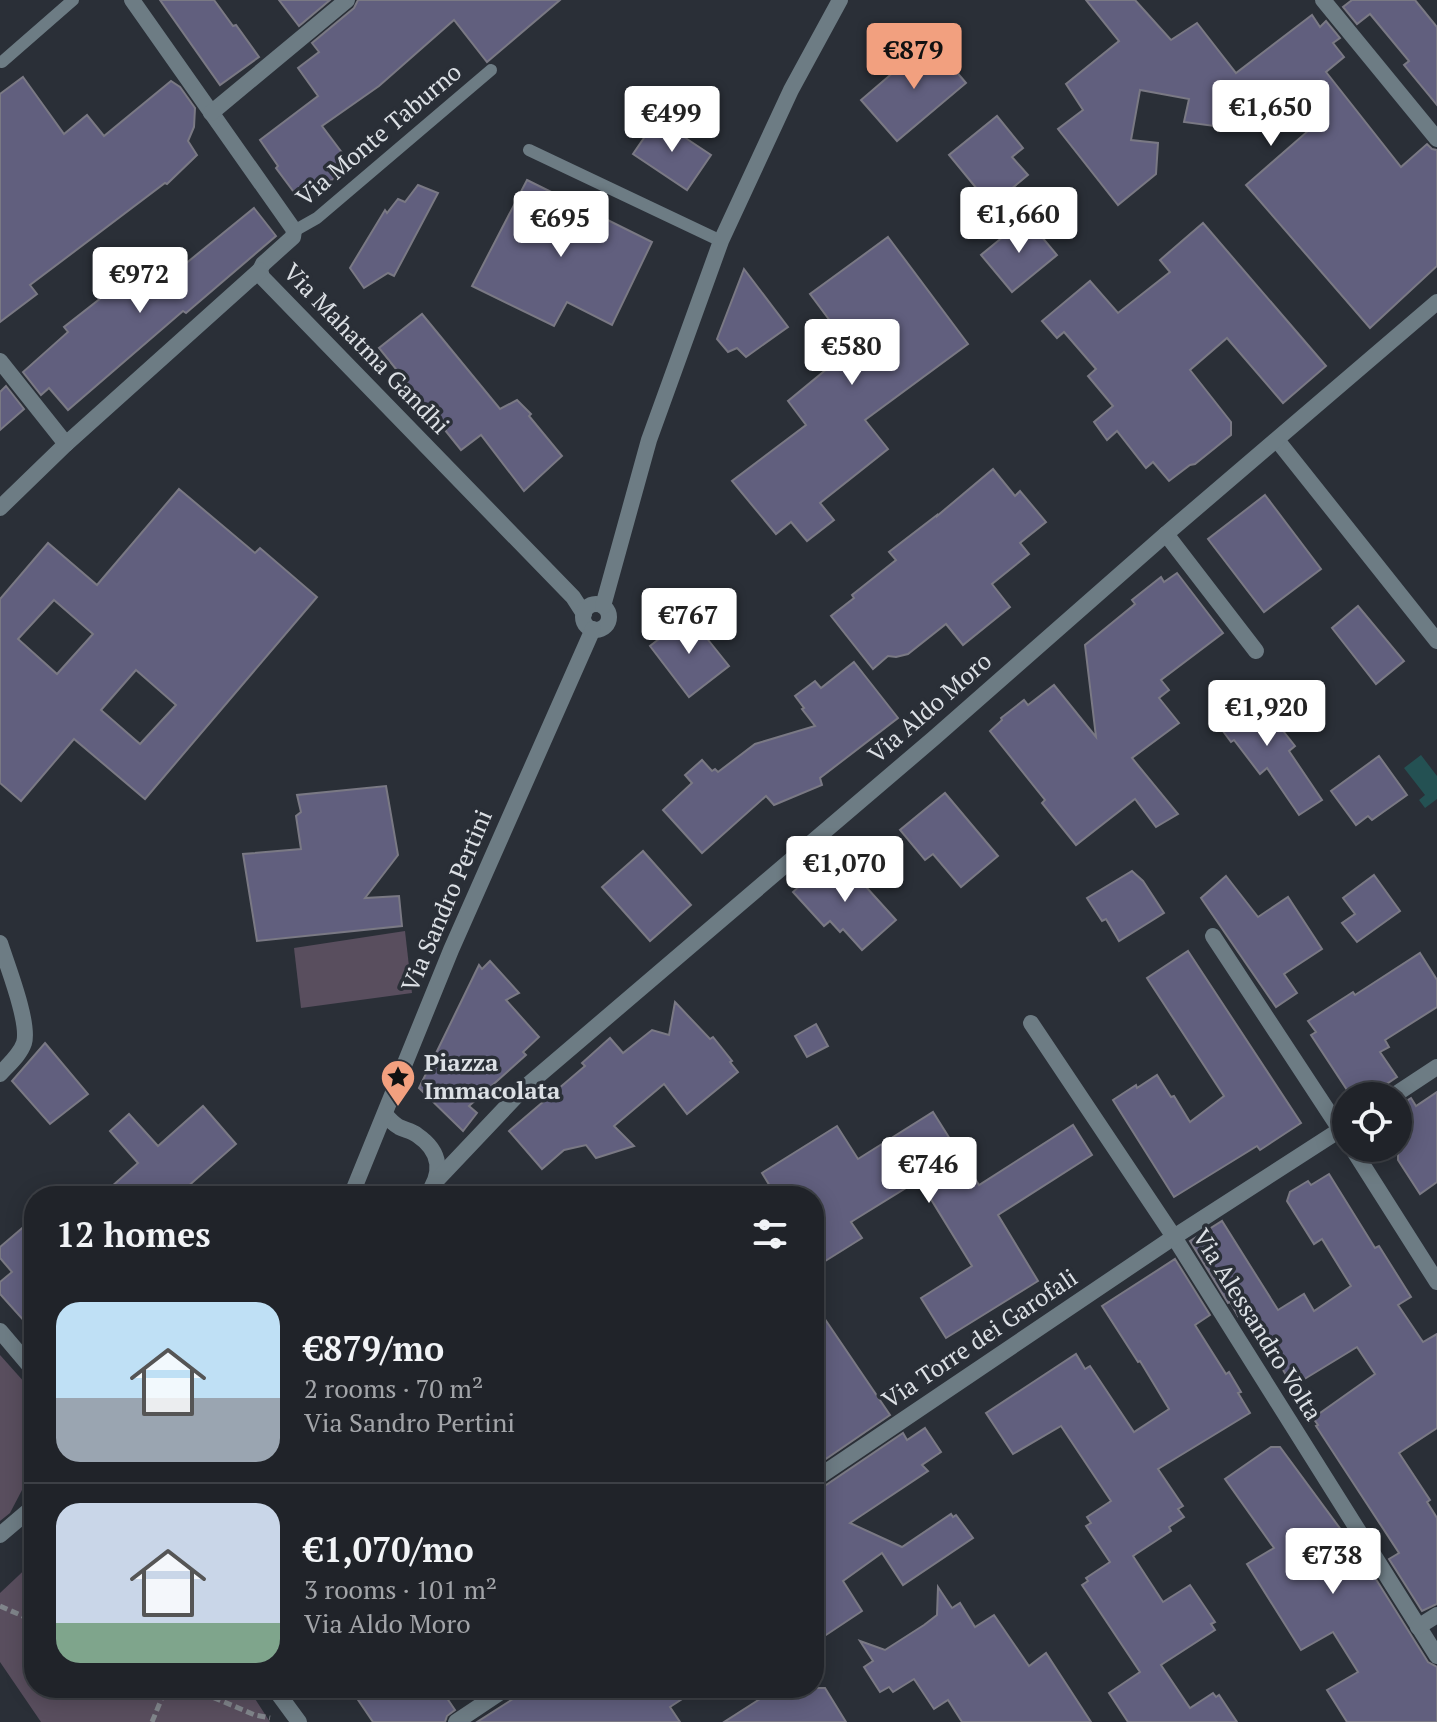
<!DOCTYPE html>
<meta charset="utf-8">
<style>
:root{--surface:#202329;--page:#282b31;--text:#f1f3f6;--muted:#a2a4a8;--line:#3d4046;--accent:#f2a07f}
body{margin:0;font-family:"PT Serif",serif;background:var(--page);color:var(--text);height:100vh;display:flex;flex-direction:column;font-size:30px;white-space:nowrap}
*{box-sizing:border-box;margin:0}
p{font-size:26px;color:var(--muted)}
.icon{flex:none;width:44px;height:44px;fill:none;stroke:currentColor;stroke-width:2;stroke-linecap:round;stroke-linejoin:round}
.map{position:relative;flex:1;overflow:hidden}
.drawer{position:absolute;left:24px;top:1186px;width:800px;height:512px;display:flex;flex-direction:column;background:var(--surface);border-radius:32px;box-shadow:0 4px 20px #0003,0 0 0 2px var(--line)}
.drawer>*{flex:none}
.fabs{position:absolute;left:1332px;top:1082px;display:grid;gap:16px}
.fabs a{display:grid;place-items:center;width:80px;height:80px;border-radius:50%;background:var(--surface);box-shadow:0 4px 20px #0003,0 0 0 2px var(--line);font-size:40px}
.price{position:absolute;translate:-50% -68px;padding:0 18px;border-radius:8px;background:#fff;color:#222;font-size:26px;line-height:52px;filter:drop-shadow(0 2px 4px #0008)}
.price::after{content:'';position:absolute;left:50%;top:48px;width:24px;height:18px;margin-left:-12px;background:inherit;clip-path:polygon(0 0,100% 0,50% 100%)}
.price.selected{background:var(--accent);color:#111}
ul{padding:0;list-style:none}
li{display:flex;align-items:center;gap:24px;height:200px;padding:0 32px}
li+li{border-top:2px solid var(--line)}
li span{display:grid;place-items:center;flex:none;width:224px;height:160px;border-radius:24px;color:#555}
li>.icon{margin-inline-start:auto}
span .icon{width:96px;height:96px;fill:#fffc;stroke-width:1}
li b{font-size:34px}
h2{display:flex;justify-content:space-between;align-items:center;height:96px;padding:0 32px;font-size:34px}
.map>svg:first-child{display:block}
.green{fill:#594e5e}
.water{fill:#245153}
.building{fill:#615f7e;stroke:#7a7984;stroke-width:2;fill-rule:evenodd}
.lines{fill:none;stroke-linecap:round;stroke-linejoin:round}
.path{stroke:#80858b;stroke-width:5;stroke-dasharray:8 4;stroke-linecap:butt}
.lane{stroke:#6d7c84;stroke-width:12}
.street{stroke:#6d7c84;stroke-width:16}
.labels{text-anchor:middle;stroke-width:7;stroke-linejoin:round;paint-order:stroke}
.street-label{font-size:24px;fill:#dce0e5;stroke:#2a2f37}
.poi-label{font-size:24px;font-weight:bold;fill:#dce0e5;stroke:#2a2f37;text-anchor:start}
</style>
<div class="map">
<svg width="1437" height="1722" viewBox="0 0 1437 1722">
<rect width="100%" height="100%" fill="#2a2f37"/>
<g class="green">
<polygon points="405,931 412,993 301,1008 294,948"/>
<polygon points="0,1355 34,1393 34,1467 10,1513 0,1521"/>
<polygon points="34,1561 34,1688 248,1688 270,1722 41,1722 0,1662 0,1593"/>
</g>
<polygon class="water" points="1421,755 1437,776 1437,799 1425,808 1419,800 1425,795 1404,768"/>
<g class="building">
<polygon points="160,0 214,0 233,26 236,25 259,57 220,85"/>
<polygon points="279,0 330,0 299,26"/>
<polygon points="358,0 560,0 487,62 454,20 379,86 322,126 352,166 316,191 312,186 296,195 276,168 278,166 260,140 318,96 298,68 319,52 312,43 354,8"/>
<polygon points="1086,0 1135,0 1171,40 1197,23 1236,73 1312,15 1320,27 1326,21 1340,38 1333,43 1344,57 1326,72 1401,167 1427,144 1432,149 1437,150 1437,266 1370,328 1246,185 1308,131 1280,96 1237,129 1184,122 1189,99 1140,90 1131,140 1158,143 1156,174 1118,205 1058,129 1083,110 1066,84 1119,41"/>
<polygon points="1352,0 1415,0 1437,27 1437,105 1404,65 1409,61 1370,14 1357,24 1343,7"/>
<polygon points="930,41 966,83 897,141 861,100"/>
<polygon points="23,77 64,134 87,115 104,136 171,81 180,87 195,108 194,127 188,141 197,155 167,184 165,183 30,285 37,294 0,322 0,94"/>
<polygon points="997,116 1023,148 1012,157 1028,175 991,206 949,155"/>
<polygon points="657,119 711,155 687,190 633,154"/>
<polygon points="527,180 652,242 612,325 567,302 554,326 472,286"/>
<polygon points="418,185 438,193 394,276 388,273 364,288 350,268 385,210 387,213 398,199 405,202"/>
<polygon points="254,208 276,236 186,313 183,311 68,410 49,388 41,395 23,372 68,332 64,327 119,284 136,304"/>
<polygon points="1026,218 1057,255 1012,292 981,255"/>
<polygon points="1203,223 1326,366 1283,403 1227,338 1190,370 1231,422 1231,435 1195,464 1190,465 1169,481 1153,462 1146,468 1117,431 1107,440 1094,422 1113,406 1088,376 1096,369 1064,332 1057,338 1042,321 1090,281 1118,313 1170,272 1160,260"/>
<polygon points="888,237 968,344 865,420 888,449 820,503 834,520 807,541 791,522 776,534 732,481 806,425 788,401 851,349 810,294"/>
<polygon points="744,269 788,327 746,357 737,348 728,352 717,339"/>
<polygon points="422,314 500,409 517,400 531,414 529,416 562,456 524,491 481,435 461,450 379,348"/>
<polygon points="6,386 24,409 0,430 0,392"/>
<polygon points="993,469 1015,496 1020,491 1046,522 1020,543 1029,554 992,584 1010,607 963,645 946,624 908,654 896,657 888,656 873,669 831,616 854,598 852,595 896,560 889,552 937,515 937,516"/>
<path d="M 179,489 L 255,553 L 260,548 L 317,597 L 145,799 L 74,739 L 21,801 L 0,783 L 0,599 L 48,543 L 97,585 ZM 54,600 L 93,634 L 57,674 L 18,639 ZM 136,670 L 176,705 L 140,744 L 101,710 Z"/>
<polygon points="1265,495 1321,569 1264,612 1208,539"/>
<polygon points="1177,573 1223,633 1161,680 1169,690 1159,698 1179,723 1132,758 1178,814 1156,827 1135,799 1076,845 1042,803 1045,800 990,731 1002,720 1001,718 1024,700 1028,705 1054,685 1096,737 1085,645 1135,604 1132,600 1161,577 1164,582"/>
<polygon points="1358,606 1404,661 1376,684 1332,628"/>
<polygon points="689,616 729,666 689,697 650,646"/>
<polygon points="854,662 898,718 820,778 822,785 774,805 766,796 702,853 663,810 692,783 685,775 702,760 712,771 715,769 718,772 755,744 815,726 802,709 804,708 795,696 815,681 821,688"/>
<polygon points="1249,688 1295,746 1289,751 1322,800 1299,815 1267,768 1260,774 1234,740 1231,742 1214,719 1229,707 1227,705"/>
<polygon points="1379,756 1407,795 1372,820 1368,816 1356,825 1331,791"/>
<polygon points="386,786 398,855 365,898 399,896 402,926 257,941 243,854 301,849 296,816 301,812 297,795"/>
<polygon points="945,793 998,856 961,887 933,854 925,860 900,830"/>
<polygon points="643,851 691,905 650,941 602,887"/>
<polygon points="831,858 844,871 848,867 896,920 862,950 843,929 840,932 830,921 824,926 793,892"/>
<polygon points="1132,871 1143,881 1164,913 1119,941 1106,919 1102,921 1087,898"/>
<polygon points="1374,875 1400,911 1357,942 1342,923 1355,914 1343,898"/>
<polygon points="1226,876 1258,917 1288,897 1322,949 1284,974 1297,993 1276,1007 1201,898"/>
<polygon points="1188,951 1301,1123 1260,1150 1257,1146 1174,1197 1113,1100 1136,1085 1137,1088 1157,1075 1171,1097 1174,1096 1190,1122 1224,1096 1147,978"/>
<polygon points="1420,953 1437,980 1437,1007 1385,1040 1389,1047 1380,1052 1397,1077 1369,1096 1351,1096 1311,1035 1316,1032 1308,1021 1353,992 1355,995"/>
<polygon points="490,961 519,993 506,1000 539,1037 523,1052 526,1055 469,1106 477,1113 463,1131 419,1088 479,965 482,969"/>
<polygon points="675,1002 710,1039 713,1037 732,1061 730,1062 738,1072 687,1114 664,1084 614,1126 634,1146 596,1158 586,1145 564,1150 542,1169 509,1131 585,1066 582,1063 610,1038 623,1053 652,1030 669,1035"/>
<polygon points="816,1024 828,1046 807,1057 795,1036"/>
<polygon points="45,1043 88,1094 50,1124 12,1081"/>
<polygon points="1437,1092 1437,1182 1420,1194 1398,1160 1398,1106 1411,1098 1416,1106"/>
<polygon points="203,1106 236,1144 177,1196 101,1196 138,1163 110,1131 129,1114 158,1146"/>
<polygon points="933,1112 979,1185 1073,1125 1092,1155 998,1215 1038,1281 946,1338 921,1298 972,1266 919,1180 851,1222 862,1238 814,1268 814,1196 776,1196 762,1173 837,1126 858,1159"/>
<polygon points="1329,1174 1375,1248 1379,1246 1411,1297 1398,1305 1423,1342 1437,1334 1437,1428 1399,1453 1430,1500 1427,1502 1437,1518 1437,1604 1422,1611 1389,1559 1399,1553 1316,1426 1318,1425 1313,1418 1375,1374 1357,1347 1293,1386 1246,1311 1238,1316 1230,1302 1228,1303 1190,1241 1222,1221 1278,1310 1304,1294 1314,1311 1351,1286 1322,1239 1314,1244 1287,1201 1290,1192 1308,1181 1311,1185"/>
<polygon points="34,1218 34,1332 0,1294 0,1282 12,1272 0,1258 0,1247"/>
<polygon points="1175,1259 1210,1315 1195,1325 1226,1374 1229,1372 1241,1392 1238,1393 1250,1413 1158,1469 1183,1506 1178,1509 1184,1517 1169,1527 1171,1531 1133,1556 1163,1602 1190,1585 1215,1622 1211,1624 1215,1630 1161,1665 1190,1708 1213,1693 1216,1697 1219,1695 1237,1722 1128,1722 1109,1693 1140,1672 1082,1585 1088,1581 1086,1578 1110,1562 1086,1526 1091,1523 1087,1517 1111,1501 1061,1426 1013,1454 986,1413 1076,1354 1085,1369 1090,1366 1134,1432 1169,1409 1140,1361 1138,1362 1102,1306"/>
<polygon points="814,1303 890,1415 814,1467"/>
<polygon points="925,1428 941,1452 922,1465 928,1471 850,1523 902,1547 951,1514 953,1517 956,1515 973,1538 903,1585 882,1553 843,1581 862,1611 814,1643 814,1491 820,1489 903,1433 907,1440"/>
<polygon points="1271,1447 1280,1447 1367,1565 1428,1662 1437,1667 1437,1722 1347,1722 1327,1690 1358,1672 1333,1632 1301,1650 1247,1564 1274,1548 1225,1479"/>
<polygon points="938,1587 952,1608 960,1603 975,1627 994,1615 1029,1666 1046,1653 1091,1722 962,1722 948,1700 934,1709 914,1679 893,1692 889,1687 880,1692 864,1667 873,1661 860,1641 885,1650 924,1625 937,1615"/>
<polygon points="350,1688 440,1688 455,1710 447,1716 445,1722 373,1722"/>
<polygon points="530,1688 699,1688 670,1707 680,1722 477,1722"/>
<polygon points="777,1688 825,1688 846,1722 724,1722"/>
</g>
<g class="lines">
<g class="path">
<polyline points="0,1606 34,1621"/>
<polyline points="191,1688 255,1715 270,1718"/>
<polyline points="152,1722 166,1688"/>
</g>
<g class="lane">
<polyline points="2,62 73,0"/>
<polyline points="529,150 721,241"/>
<polyline points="294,231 317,218 491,70"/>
</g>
<g class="street">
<polyline points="132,0 294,230 293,237 263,264 260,270 262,277 573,597 584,614"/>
<polyline points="1323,0 1437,139"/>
<polyline points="211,113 347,0"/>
<polyline points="0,361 66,444"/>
<polyline points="1277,440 1437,641"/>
<polyline points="0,508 66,444 260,270"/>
<polyline points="1166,534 1256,651"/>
<circle cx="596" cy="617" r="13"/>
<polyline points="603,606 649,440 721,241 791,90 840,0"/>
<polyline points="1213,936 1345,1137"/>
<path d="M 0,943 C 7,965 30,1023 24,1043 C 20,1055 8,1065 0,1074"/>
<polyline points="1031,1023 1174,1237 1437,1656"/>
<polyline points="1393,1096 1437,1067"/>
<path d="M 385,1114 C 389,1119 394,1124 399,1127 C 405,1130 412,1131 417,1135 C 442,1152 443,1174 426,1196"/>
<polyline points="1352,1148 1437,1282"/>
<polyline points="435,1182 524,1088 934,738 1166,534 1437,302"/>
<polyline points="351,1196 451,950 593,629"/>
<polyline points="0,1331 34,1371"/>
<polyline points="814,1480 1174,1237 1346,1126"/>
<polyline points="0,1535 34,1506"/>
<polyline points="1418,1627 1437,1615"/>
<polyline points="274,1688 299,1722"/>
<polyline points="456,1722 507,1688"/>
</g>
</g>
<defs>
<g id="sight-pin" transform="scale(1.8)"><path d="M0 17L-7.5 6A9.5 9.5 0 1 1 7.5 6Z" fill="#f2a07f" stroke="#2a2f37"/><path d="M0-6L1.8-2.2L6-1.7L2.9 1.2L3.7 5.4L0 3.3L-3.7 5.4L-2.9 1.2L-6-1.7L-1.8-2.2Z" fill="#111"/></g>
</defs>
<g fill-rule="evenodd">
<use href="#sight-pin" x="398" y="1077"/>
</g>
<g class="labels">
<g class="street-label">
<text transform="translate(379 135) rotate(-40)" y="8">Via Monte Taburno</text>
<text transform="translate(366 349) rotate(46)" y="8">Via Mahatma Gandhi</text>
<text transform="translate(930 708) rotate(-41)" y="8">Via Aldo Moro</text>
<text transform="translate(447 901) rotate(-67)" y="8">Via Sandro Pertini</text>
<text transform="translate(1257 1325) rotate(58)" y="8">Via Alessandro Volta</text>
<text transform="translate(980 1339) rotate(-34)" y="8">Via Torre dei Garofali</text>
</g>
<g class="poi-label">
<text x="424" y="1071">Piazza<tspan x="424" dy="28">Immacolata</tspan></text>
</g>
</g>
</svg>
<div class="fabs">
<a><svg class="icon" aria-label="locate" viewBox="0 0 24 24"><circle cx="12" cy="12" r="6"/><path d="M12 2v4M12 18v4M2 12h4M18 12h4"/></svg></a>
</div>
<b class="price selected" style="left:914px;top:91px">€879</b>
<b class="price" style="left:1271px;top:148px">€1,650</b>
<b class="price" style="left:672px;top:154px">€499</b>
<b class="price" style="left:1019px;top:255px">€1,660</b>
<b class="price" style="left:561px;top:259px">€695</b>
<b class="price" style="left:140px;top:315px">€972</b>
<b class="price" style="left:852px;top:387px">€580</b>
<b class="price" style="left:689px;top:656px">€767</b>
<b class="price" style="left:1267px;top:748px">€1,920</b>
<b class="price" style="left:845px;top:904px">€1,070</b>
<b class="price" style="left:929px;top:1205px">€746</b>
<b class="price" style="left:1333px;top:1596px">€738</b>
<section class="drawer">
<h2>12 homes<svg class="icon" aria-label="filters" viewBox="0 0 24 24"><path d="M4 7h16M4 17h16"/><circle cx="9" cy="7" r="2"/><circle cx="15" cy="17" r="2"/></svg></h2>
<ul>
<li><span style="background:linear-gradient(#bfe0f5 60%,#9aa5b1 0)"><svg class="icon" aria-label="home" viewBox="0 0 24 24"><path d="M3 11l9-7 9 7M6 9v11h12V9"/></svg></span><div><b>€879/mo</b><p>2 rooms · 70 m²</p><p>Via Sandro Pertini</p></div></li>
<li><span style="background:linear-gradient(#c9d6e8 75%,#7fa58c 0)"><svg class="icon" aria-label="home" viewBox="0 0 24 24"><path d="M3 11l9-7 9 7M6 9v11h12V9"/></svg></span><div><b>€1,070/mo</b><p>3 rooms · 101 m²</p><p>Via Aldo Moro</p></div></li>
</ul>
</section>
</div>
